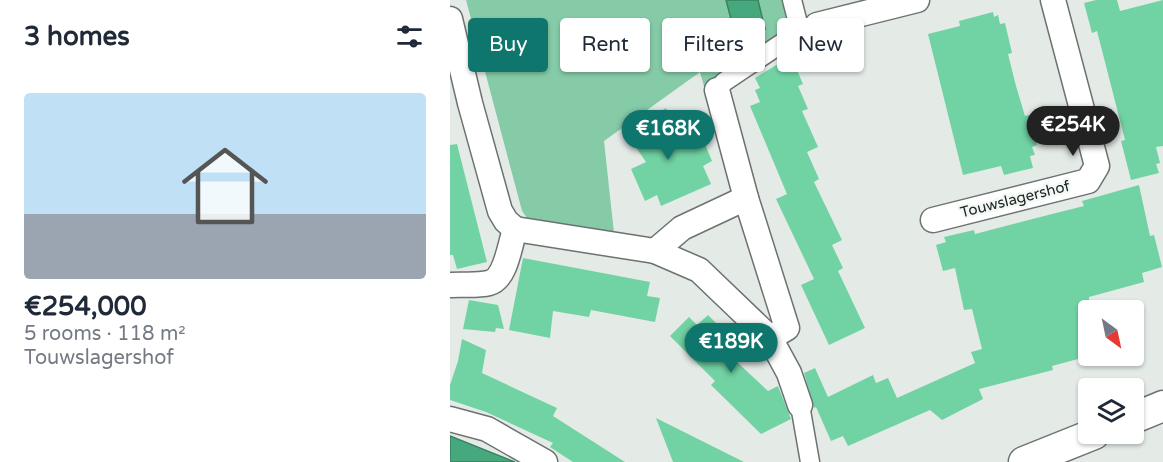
<!DOCTYPE html>
<meta charset="utf-8">
<style>
:root{--surface:#fff;--page:#f2f2f3;--text:#1f2937;--muted:#747a83;--accent:#0f766e}
body{margin:0;font-family:"Varela Round",sans-serif;background:var(--page);color:var(--text);height:100vh;display:flex;flex-direction:column;font-size:22px;white-space:nowrap}
*{box-sizing:border-box;margin:0}
p{font-size:20px;color:var(--muted)}
.icon{flex:none;width:33px;height:33px;fill:none;stroke:currentColor;stroke-width:2;stroke-linecap:round;stroke-linejoin:round}
.map{position:relative;flex:1;overflow:hidden}
.sheet{display:flex;flex-direction:column;background:var(--surface);width:450px}
.sheet>*{flex:none}
.guide{position:absolute;left:18px;top:18px;width:570px;height:54px;display:flex;gap:12px}
.needle{width:39px;rotate:147deg}
.tools{position:absolute;left:628px;top:300px;display:grid;gap:12px}
.tools a{display:grid;place-items:center;width:66px;height:66px;border-radius:6px;background:var(--surface);box-shadow:0 2px 4px #0004;font-size:30px}
.price{position:absolute;translate:-50% -51px;padding:0 14px;border-radius:21px;background:var(--accent);color:#fff;font-size:20px;line-height:39px;filter:drop-shadow(0 2px 3px #0008)}
.price::after{content:'';position:absolute;left:50%;top:36px;width:18px;height:14px;margin-left:-9px;background:inherit;clip-path:polygon(0 0,100% 0,50% 100%)}
.price.active{background:#222;color:#fff}
ul{padding:0;list-style:none}
li{display:grid;align-content:center;gap:12px;height:318px;padding:0 24px}
li span{display:grid;place-items:center;height:186px;border-radius:6px;color:#555}
li>.icon{margin-inline-start:auto}
span .icon{width:108px;height:108px;fill:#fffc;stroke-width:1}
li b{font-size:26px}
h2{display:flex;justify-content:space-between;align-items:center;height:72px;padding:0 24px;font-size:26px}
.tag{padding:0 21px;border-radius:6px;background:var(--surface);box-shadow:0 2px 4px #0004;font-size:21px;line-height:54px}
.tag.active{background:var(--accent);color:#fff}
main{display:flex;flex:1;min-height:0}
.map>svg:first-child{display:block}
.green{fill:#85cba8}
.water{fill:#45a97d;stroke:#3a8162;stroke-width:1.5}
.building{fill:#71d3a4}
.lines{fill:none;stroke-linecap:round;stroke-linejoin:round}
.pedestrian-casing{stroke:#6c726f;stroke-width:21}
.minor-casing{stroke:#6c726f;stroke-width:27}
.tertiary-casing{stroke:#6c726f;stroke-width:33}
.pedestrian{stroke:#fff;stroke-width:18}
.minor{stroke:#fff;stroke-width:24}
.tertiary{stroke:#fff;stroke-width:30}
.labels{text-anchor:middle;stroke-width:5;stroke-linejoin:round;paint-order:stroke}
.street-label{font-size:15px;fill:#222423;stroke:#f2f9f5}
</style>
<main>
<section class="sheet">
<h2>3 homes<svg class="icon" aria-label="filters" viewBox="0 0 24 24"><path d="M4 7h16M4 17h16"/><circle cx="9" cy="7" r="2"/><circle cx="15" cy="17" r="2"/></svg></h2>
<ul>
<li><span style="background:linear-gradient(#bfe0f5 65%,#9aa5b1 0)"><svg class="icon" aria-label="home" viewBox="0 0 24 24"><path d="M3 11l9-7 9 7M6 9v11h12V9"/></svg></span><div><b>€254,000</b><p>5 rooms · 118 m²</p><p>Touwslagershof</p></div></li>
</ul>
</section>
<div class="map">
<svg width="713" height="462" viewBox="0 0 713 462">
<rect width="100%" height="100%" fill="#e4ebe7"/>
<polygon class="green" points="16,0 337,0 345,29 255,90 250,72 154,141 164,233 77,218 72,211"/>
<g class="water">
<polygon points="276,0 308,0 315,29 287,42"/>
<polygon points="0,436 65,462 0,462"/>
</g>
<g class="building">
<polygon points="646,0 667,0 670,11 713,0 713,146 706,147 710,163 706,164 709,173 681,180 671,141 675,140 647,31 642,33 634,3"/>
<polygon points="543,12 544,17 548,15 550,24 555,23 562,53 558,54 566,86 575,116 579,115 587,145 582,147 585,155 580,156 583,168 554,175 551,166 513,175 478,34 510,26 509,21"/>
<polygon points="341,56 353,84 348,86 358,109 352,111 368,147 357,152 369,179 364,182 392,240 382,245 393,268 388,271 415,328 379,345 351,285 364,279 326,199 337,194 300,106 310,102 305,90 310,88 305,78"/>
<polygon points="216,108 233,146 252,137 262,161 253,166 261,184 211,206 207,195 195,201 181,169 196,162 176,133"/>
<polygon points="7,144 37,262 7,269 3,255 0,255 0,145"/>
<polygon points="689,185 700,236 704,235 712,267 692,273 694,282 639,297 639,356 602,366 603,370 529,389 533,399 492,420 480,410 398,446 393,436 381,441 366,407 364,408 354,373 365,368 378,397 423,375 426,383 438,378 447,398 525,363 521,352 532,349 522,309 514,310 505,268 493,271 486,245 496,242 494,237 524,230 525,234 602,214 634,206 632,201"/>
<polygon points="73,258 200,282 197,296 210,298 205,322 141,310 139,317 103,311 100,338 59,330"/>
<polygon points="19,300 48,305 54,329 46,328 45,332 13,329"/>
<polygon points="258,315 296,353 287,362 318,391 328,386 341,419 311,434 261,385 265,381 220,336 239,317 247,325"/>
<polygon points="12,339 36,350 32,373 107,408 103,416 175,462 123,462 100,447 103,443 36,412 0,400 0,385 8,361"/>
<polygon points="206,418 294,462 223,462"/>
</g>
<g class="lines">
<g class="pedestrian-casing">
<g id="pedestrian">
<polyline points="342,0 350,31"/>
<polyline points="267,90 274,82 350,31 367,25"/>
<polyline points="350,405 360,462"/>
</g>
</g>
<g class="minor-casing">
<g id="minor">
<path d="M 0,19 L 20,103 L 50,211 L 56,221 L 65,229 C 60,244 56,279 39,283 C 27,286 12,284 0,285"/>
<polyline points="367,25 467,0"/>
<polyline points="267,90 296,198 337,328 320,338"/>
<polyline points="483,220 638,181 647,166 603,0"/>
<polyline points="65,229 205,251 249,270 320,338 339,373 350,405"/>
<polyline points="205,251 232,228 296,198"/>
<polyline points="0,419 37,429 95,462"/>
</g>
</g>
<g class="tertiary-casing">
<g id="tertiary">
<polyline points="684,418 713,406"/>
<polyline points="574,462 644,434"/>
</g>
</g>
<use href="#pedestrian" class="pedestrian"/>
<use href="#minor" class="minor"/>
<use href="#tertiary" class="tertiary"/>
</g>
<g class="labels">
<g class="street-label">
<text transform="translate(565 199) rotate(-14)" y="5">Touwslagershof</text>
</g>
</g>
</svg>
<div class="tools">
<a><svg class="needle" viewBox="-14 -14 28 28"><path d="M0-13l5 13h-10z" fill="#e53935"/><path d="M0 13l5-13h-10z" fill="#747a83"/></svg></a>
<a><svg class="icon" aria-label="layers" viewBox="0 0 24 24"><path d="M12 4l9 5-9 5-9-5zM3 14l9 5 9-5"/></svg></a>
</div>
<b class="price active" style="left:623px;top:157px">€254K</b>
<b class="price" style="left:218px;top:161px">€168K</b>
<b class="price" style="left:281px;top:374px">€189K</b>
<div class="guide">
<a class="tag active">Buy</a>
<a class="tag">Rent</a>
<a class="tag">Filters</a>
<a class="tag">New</a>
</div>
</div>
</main>
